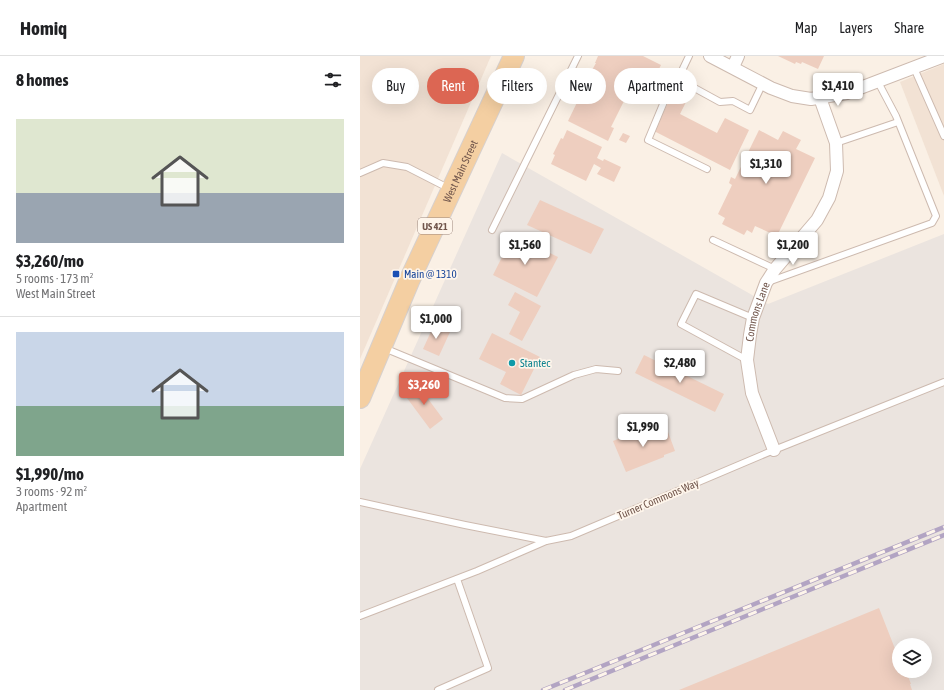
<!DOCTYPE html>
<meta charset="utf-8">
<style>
:root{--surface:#fff;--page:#f6f6f6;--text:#202124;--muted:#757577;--line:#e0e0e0;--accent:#dc6653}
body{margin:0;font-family:"Asap Condensed",sans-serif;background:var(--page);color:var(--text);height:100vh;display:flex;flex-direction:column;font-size:15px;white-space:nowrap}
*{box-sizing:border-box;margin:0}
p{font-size:13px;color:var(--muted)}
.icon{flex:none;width:22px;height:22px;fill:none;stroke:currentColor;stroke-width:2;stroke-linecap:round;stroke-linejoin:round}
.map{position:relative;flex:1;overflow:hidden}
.drawer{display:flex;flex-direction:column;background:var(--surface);width:360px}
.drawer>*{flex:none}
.top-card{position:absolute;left:12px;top:12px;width:380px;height:36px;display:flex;gap:8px}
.tools{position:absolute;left:532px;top:582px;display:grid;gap:8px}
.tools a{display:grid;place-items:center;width:40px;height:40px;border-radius:50%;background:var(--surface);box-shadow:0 4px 16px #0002;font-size:20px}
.price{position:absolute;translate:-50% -34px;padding:0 9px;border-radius:4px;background:#fff;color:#222;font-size:13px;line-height:26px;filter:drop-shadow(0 1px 2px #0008)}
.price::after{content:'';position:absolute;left:50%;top:24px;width:12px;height:9px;margin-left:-6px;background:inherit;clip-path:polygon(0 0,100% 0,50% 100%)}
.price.active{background:var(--accent);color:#fff}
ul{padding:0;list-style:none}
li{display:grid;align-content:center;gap:8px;height:212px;padding:0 16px}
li+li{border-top:1px solid var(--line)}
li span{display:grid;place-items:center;height:124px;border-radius:0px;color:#555}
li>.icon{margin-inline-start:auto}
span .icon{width:72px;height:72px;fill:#fffc;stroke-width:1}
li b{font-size:17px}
h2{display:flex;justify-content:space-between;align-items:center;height:48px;padding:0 16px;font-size:17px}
.pill{padding:0 14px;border-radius:18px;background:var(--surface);box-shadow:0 4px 16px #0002;font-size:14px;line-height:36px}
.pill.active{background:var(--accent);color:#fff}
header{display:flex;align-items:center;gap:24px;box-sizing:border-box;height:56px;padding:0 20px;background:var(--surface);border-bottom:1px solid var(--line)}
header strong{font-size:19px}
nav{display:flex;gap:22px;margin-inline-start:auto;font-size:14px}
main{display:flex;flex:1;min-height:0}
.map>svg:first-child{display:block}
.residential{fill:#f2e2d4}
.industrial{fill:#ebe4df;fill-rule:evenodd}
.building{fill:#eecebf}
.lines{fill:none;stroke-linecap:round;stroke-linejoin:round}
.lane-casing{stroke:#cdbaaf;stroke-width:8}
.street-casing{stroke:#cdbaaf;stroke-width:14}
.primary-casing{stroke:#d7d0cd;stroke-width:22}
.lane{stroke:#fff;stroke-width:6}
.street{stroke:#fff;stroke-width:12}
.primary{stroke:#f4cfa2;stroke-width:20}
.rail-casing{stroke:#b2a4c3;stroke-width:4.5}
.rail{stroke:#fef5eb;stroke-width:3;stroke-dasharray:9;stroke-linecap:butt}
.transit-dot{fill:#1a4fb4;stroke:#fef5eb;stroke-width:1.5}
.culture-dot{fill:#0f9aa8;stroke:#fef5eb;stroke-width:1.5}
.labels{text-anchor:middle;stroke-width:3.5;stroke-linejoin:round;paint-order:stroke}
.shield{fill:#fef5eb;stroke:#9b867c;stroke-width:1}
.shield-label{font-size:10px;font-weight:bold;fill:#71564c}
.street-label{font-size:11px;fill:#71564c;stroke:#fef5eb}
.transit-label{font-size:11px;fill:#164399;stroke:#fef5eb;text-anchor:start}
.culture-label{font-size:11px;fill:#0d838f;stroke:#fef5eb;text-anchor:start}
</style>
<header>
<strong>Homiq</strong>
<nav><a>Map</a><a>Layers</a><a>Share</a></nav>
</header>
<main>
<section class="drawer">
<h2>8 homes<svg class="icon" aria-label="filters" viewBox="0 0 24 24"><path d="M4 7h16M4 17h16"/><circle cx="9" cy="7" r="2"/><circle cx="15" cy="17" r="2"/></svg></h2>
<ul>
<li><span style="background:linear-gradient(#dfe7d0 60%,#9aa5b1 0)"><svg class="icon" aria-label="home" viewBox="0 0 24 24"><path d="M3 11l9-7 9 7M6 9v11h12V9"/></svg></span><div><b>$3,260/mo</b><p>5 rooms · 173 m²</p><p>West Main Street</p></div></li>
<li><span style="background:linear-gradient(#c9d6e8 60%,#7fa58c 0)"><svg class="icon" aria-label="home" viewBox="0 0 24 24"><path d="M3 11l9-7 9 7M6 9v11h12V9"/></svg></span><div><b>$1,990/mo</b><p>3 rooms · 92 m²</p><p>Apartment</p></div></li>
</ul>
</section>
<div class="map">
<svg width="584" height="634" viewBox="0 0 584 634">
<rect width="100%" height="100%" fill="#faf0e5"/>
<g class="residential">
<polygon points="0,0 131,0 0,303"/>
<polygon points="584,8 584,140 540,26"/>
</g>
<path class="industrial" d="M 142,97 L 408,248 L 584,178 L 584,634 L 0,634 L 0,413 ZM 539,589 L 565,589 L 565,615 L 539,615 Z"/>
<g class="building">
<polygon points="238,0 283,0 301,9 288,35 267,25 259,41 265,43 251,71 254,72 248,85 208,65 228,24 227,23 236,7 235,7"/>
<polygon points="418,0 464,0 458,13 442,6 441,8 436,6 435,8"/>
<polygon points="313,37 327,44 320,58 357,77 365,62 389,74 370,114 294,75"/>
<polygon points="207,74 242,91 237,102 243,105 244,103 261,111 254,126 237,118 241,112 234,108 226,125 191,108 195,99 193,98 201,82 203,83"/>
<polygon points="399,74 418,84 423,75 441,84 436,93 455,102 417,180 395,170 392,177 387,174 384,179 362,168 365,162 358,158 372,129 369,127 371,121 375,123"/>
<polygon points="263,77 270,80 266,87 259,84"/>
<polygon points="180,144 244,173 231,198 167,169"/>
<polygon points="153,179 198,201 177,241 133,219"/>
<polygon points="155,236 181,250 162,285 149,278 160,256 148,249"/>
<polygon points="74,269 90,276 79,300 63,293"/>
<polygon points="132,277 180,301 161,339 140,328 146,316 119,303"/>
<polygon points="284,299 364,338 355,356 275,317"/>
<polygon points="57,328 83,363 70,373 44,338"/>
<polygon points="292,369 296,381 308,376 315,395 304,399 304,401 266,416 253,385"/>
<polygon points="519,552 539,603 539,615 546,615 551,628 550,628 552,634 319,634"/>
</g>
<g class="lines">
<g class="lane-casing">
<g id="lane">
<polyline points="329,0 318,23 360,46 373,45 390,54 403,27"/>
<polyline points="554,12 584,80"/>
<polyline points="318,23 306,41 288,84 347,113"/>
<polyline points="476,87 538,66"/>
<polyline points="0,117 23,107 47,111 90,133"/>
<polyline points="132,174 218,0"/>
<polyline points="353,184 415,213"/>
<polyline points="408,226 572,167 576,160 536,60 518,26"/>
<polyline points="24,292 145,342 162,343 214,319 236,313 258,315"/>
<polyline points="387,304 321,268 336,238 393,262"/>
<polyline points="0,446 105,469 186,485 211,480 414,394 584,326"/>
<polyline points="0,560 117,515 186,485"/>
<polyline points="78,634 128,612 97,523"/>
</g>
</g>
<g class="street-casing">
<g id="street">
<polyline points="350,0 411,32 432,40 451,43 487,37 584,0"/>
<polyline points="373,11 378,0"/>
<path id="s1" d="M 414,394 L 392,337 L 387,304 L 390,279 L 393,262 L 406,227 L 415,213 L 457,164 L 469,142 L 477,115 L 476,87 L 460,42"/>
</g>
</g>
<g class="primary-casing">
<g id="primary">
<path id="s2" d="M 0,342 L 50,223 L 154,0"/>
</g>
</g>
<use href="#lane" class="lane"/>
<use href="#street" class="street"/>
<use href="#primary" class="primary"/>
<g class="rail-casing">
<g id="rail">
<polyline points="183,634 584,471"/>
<polyline points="205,634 584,479"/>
</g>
</g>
<use href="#rail" class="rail"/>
</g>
<rect class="transit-dot" x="32" y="214" width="8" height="8" rx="2"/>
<circle class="culture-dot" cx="152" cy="307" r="4"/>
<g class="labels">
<rect class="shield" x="58" y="162" width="34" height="16" rx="3"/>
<g class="shield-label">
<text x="75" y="174">US 421</text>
</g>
<g class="street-label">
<text dy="4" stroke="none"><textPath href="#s2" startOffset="248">West Main Street</textPath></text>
<text dy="4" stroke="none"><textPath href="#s1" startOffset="144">Commons Lane</textPath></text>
<text transform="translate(298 443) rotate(-23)" y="4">Turner Commons Way</text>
</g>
<g class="transit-label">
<text x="44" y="222">Main @ 1310</text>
</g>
<g class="culture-label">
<text x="160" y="311">Stantec</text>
</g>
</g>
</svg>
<div class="tools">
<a><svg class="icon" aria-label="layers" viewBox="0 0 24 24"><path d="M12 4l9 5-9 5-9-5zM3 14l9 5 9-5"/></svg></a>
</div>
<b class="price" style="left:478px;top:51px">$1,410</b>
<b class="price" style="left:406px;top:129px">$1,310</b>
<b class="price" style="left:165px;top:210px">$1,560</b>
<b class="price" style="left:433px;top:210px">$1,200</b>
<b class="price" style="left:76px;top:284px">$1,000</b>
<b class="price" style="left:320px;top:328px">$2,480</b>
<b class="price active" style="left:64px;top:350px">$3,260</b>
<b class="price" style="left:283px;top:392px">$1,990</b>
<div class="top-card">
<a class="pill">Buy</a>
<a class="pill active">Rent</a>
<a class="pill">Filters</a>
<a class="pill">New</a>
<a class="pill">Apartment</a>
</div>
</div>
</main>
